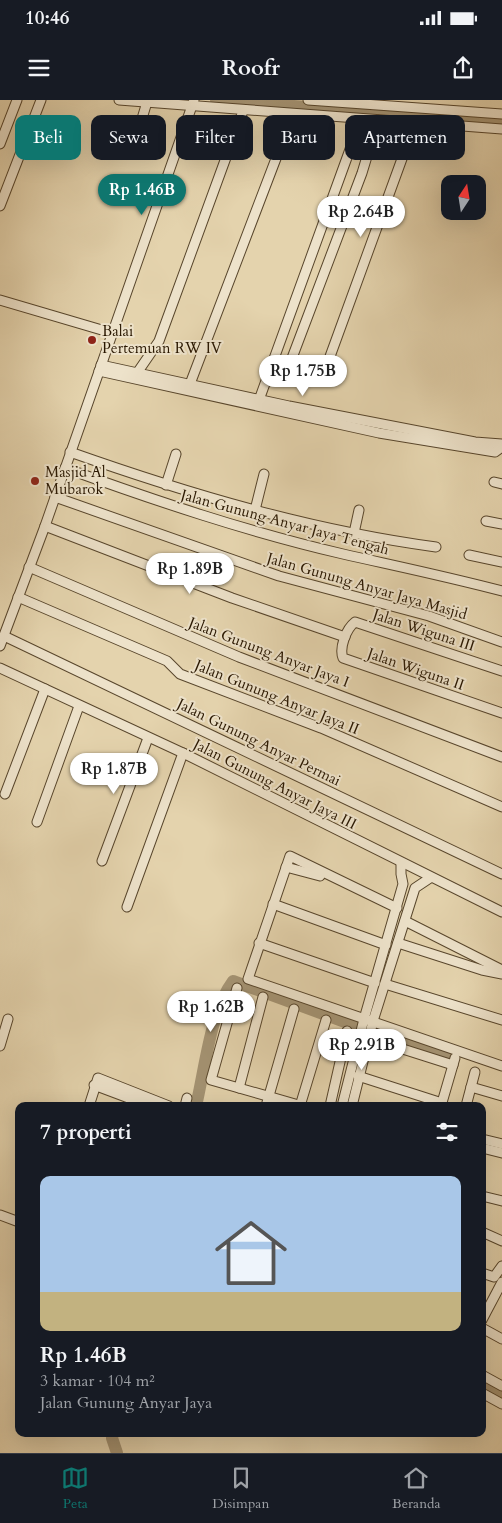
<!DOCTYPE html>
<html lang="id">
<meta charset="utf-8">
<style>
:root{--surface:#171b24;--page:#242831;--text:#f1f3f6;--muted:#9ea1a6;--line:#363941;--accent:#0f766e}
body{margin:0;font-family:Cardo,serif;background:var(--page);color:var(--text);height:100vh;display:flex;flex-direction:column;font-size:19px;white-space:nowrap}
*{box-sizing:border-box;margin:0}
p{font-size:16px;color:var(--muted)}
.icon{flex:none;width:28px;height:28px;fill:none;stroke:currentColor;stroke-width:2;stroke-linecap:round;stroke-linejoin:round}
.map{position:relative;flex:1;overflow:hidden}
.panel{position:absolute;left:15px;top:1002px;width:471px;height:335px;display:flex;flex-direction:column;background:var(--surface);border-radius:10px;box-shadow:0 5px 20px #0002}
.panel>*{flex:none}
.hud{position:absolute;left:15px;top:15px;width:472px;height:45px;display:flex;gap:10px}
.needle{width:32px;rotate:12deg}
.tools{position:absolute;left:441px;top:75px;display:grid;gap:10px}
.tools a{display:grid;place-items:center;width:45px;height:45px;border-radius:10px;background:var(--surface);box-shadow:0 5px 20px #0002;font-size:25px}
.price{position:absolute;translate:-50% -42px;padding:0 11px;border-radius:18px;background:#fff;color:#222;font-size:16px;line-height:32px;filter:drop-shadow(0 1px 2px #0008)}
.price::after{content:'';position:absolute;left:50%;top:30px;width:15px;height:11px;margin-left:-8px;background:inherit;clip-path:polygon(0 0,100% 0,50% 100%)}
.price.current{background:var(--accent);color:#fff}
ul{padding:0;list-style:none}
li{display:grid;align-content:center;gap:10px;height:265px;padding:0 25px}
li span{display:grid;place-items:center;height:155px;border-radius:10px;color:#555}
li>.icon{margin-inline-start:auto}
span .icon{width:90px;height:90px;fill:#fffc;stroke-width:1}
li b{font-size:21px}
h2{display:flex;justify-content:space-between;align-items:center;height:60px;padding:0 25px;font-size:21px}
.pill{padding:0 18px;border-radius:10px;background:var(--surface);box-shadow:0 5px 20px #0002;font-size:18px;line-height:45px}
.pill.current{background:var(--accent);color:#fff}
.status{display:flex;justify-content:space-between;align-items:center;height:35px;padding:0 25px;background:var(--surface);direction:ltr}
.status svg{height:14px;fill:currentColor}
header{display:flex;justify-content:space-between;align-items:center;height:65px;padding:0 25px;background:var(--surface);font-size:22px;font-weight:700}
.tab-bar{display:flex;justify-content:space-around;align-items:center;height:70px;border-top:1px solid var(--line);background:var(--surface);font-size:14px;color:var(--muted)}
.tab-bar a{display:grid;justify-items:center;gap:2px}
.tab-bar .current{color:var(--accent)}
.map>svg:first-child{display:block}
.lines{fill:none;stroke-linecap:round;stroke-linejoin:round}
.river{stroke:#a49373;stroke-width:12}
.minor-casing{stroke:#58462c;stroke-width:11}
.minor{stroke:#ede2ca;stroke-width:9}
.poi-dot{fill:#8f2418;stroke:#ede2ca;stroke-width:2}
.labels{text-anchor:middle;stroke-width:4;stroke-linejoin:round;paint-order:stroke}
.poi-label{font-size:15px;fill:#291701;stroke:#ede2ca;text-anchor:start}
.street-label{font-size:15px;fill:#291701;stroke:#ede2ca}
</style>
<div class="status"><b>10:46</b><svg viewBox="0 0 49 12"><path d="M0 12V9h3v3zM5 12V6h3v6zM10 12V3h3v9zM15 12V0h3v12zM26 1h20v11H26zM47 4h2v5h-2z"/></svg></div>
<header><svg class="icon" aria-label="menu" viewBox="0 0 24 24"><path d="M4 6h16M4 12h16M4 18h16"/></svg>Roofr<svg class="icon" aria-label="share" viewBox="0 0 24 24"><path d="M12 15V3M7 8l5-5 5 5M5 13v7h14v-7"/></svg></header>
<div class="map">
<svg width="502" height="1353" viewBox="0 0 502 1353">
<rect width="100%" height="100%" fill="#e4d3ad"/>
<filter id="stains"><feTurbulence type="fractalNoise" baseFrequency=".004" numOctaves="4"/><feColorMatrix values="0 0 0 0 .2 0 0 0 0 .09 0 0 0 0 .02 0 0 0 .5 -.17"/></filter>
<radialGradient id="worn" r=".72"><stop offset=".6" stop-color="#630" stop-opacity="0"/><stop offset="1" stop-color="#630" stop-opacity=".3"/></radialGradient>
<g class="lines">
<g class="river">
<polyline points="216,0 502,22"/>
<path d="M 196,1006 C 205,969 210,912 233,881 L 356,926 L 448,956"/>
<polyline points="482,1284 502,1295"/>
<polyline points="113,1334 112,1338 117,1353"/>
</g>
<g class="minor-casing">
<g id="minor">
<polyline points="119,0 502,29"/>
<polyline points="308,0 502,14"/>
<polyline points="137,35 147,2"/>
<polyline points="0,44 17,0"/>
<polyline points="0,106 41,0"/>
<polyline points="0,200 112,233"/>
<polyline points="292,258 362,73 378,20"/>
<polyline points="328,262 415,23"/>
<polyline points="101,265 289,306 475,342 502,344"/>
<polyline points="99,271 379,333 495,352 502,347"/>
<polyline points="137,273 159,241 243,11"/>
<polyline points="190,284 293,14"/>
<polyline points="259,300 361,19"/>
<path d="M 70,352 C 189,394 310,430 436,447"/>
<path d="M 65,368 C 156,401 248,432 343,454 C 396,466 449,477 502,491"/>
<polyline points="494,382 502,384"/>
<polyline points="166,385 176,354"/>
<polyline points="55,397 279,476 429,516 502,542"/>
<polyline points="255,410 264,374"/>
<polyline points="486,421 502,424"/>
<polyline points="45,426 232,498 345,537"/>
<polyline points="354,433 359,410"/>
<polyline points="469,455 502,462"/>
<polyline points="29,467 239,557 502,657"/>
<polyline points="18,497 167,561 180,574 321,628 502,707"/>
<polyline points="4,536 502,774"/>
<polyline points="0,546 45,426 194,0"/>
<polyline points="0,568 183,653 502,812"/>
<path d="M 502,571 L 355,522 C 346,529 339,548 343,558 L 502,613"/>
<polyline points="5,694 45,589"/>
<polyline points="37,722 79,606"/>
<polyline points="102,761 148,638"/>
<polyline points="286,767 320,776"/>
<polyline points="273,804 386,845"/>
<polyline points="127,807 183,653"/>
<polyline points="397,808 290,756 248,879 502,966"/>
<polyline points="405,821 502,870"/>
<polyline points="259,843 375,883"/>
<polyline points="398,843 482,870 502,874"/>
<polyline points="385,884 502,920"/>
<polyline points="237,888 211,980 302,1006"/>
<polyline points="365,937 453,965"/>
<polyline points="0,946 8,919"/>
<polyline points="358,976 442,1003"/>
<polyline points="94,985 150,1006"/>
<polyline points="471,987 502,996"/>
<polyline points="239,988 263,897"/>
<polyline points="89,1006 98,978 169,1006"/>
<polyline points="185,1006 187,998"/>
<polyline points="266,1006 294,909"/>
<polyline points="300,1006 326,920"/>
<polyline points="330,1006 347,931"/>
<polyline points="342,1006 364,919 403,784 401,774 401,763"/>
<polyline points="352,1006 373,921 415,788 430,778"/>
<polyline points="441,1006 455,958"/>
<polyline points="466,1006 475,972"/>
<polyline points="482,1039 502,1044"/>
<polyline points="482,1048 502,1053"/>
<polyline points="482,1096 502,1101"/>
<polyline points="0,1115 19,1122"/>
<polyline points="482,1132 502,1141"/>
<polyline points="482,1173 494,1177 502,1166"/>
<polyline points="482,1220 502,1182"/>
<polyline points="482,1228 502,1239"/>
<polyline points="482,1275 502,1286"/>
<polyline points="482,1293 502,1304"/>
</g>
</g>
<use href="#minor" class="minor"/>
</g>
<g class="poi-dot">
<circle cx="92" cy="240" r="5"/>
<circle cx="35" cy="381" r="5"/>
</g>
<g class="labels">
<g class="poi-label">
<text x="102" y="236">Balai<tspan x="102" dy="17">Pertemuan RW IV</tspan></text>
<text x="45" y="377">Masjid Al<tspan x="45" dy="17">Mubarok</tspan></text>
</g>
<g class="street-label">
<text transform="translate(285 422) rotate(15)" y="5">Jalan Gunung Anyar Jaya Tengah</text>
<text transform="translate(367 486) rotate(16)" y="5">Jalan Gunung Anyar Jaya Masjid</text>
<text transform="translate(424 530) rotate(18)" y="5">Jalan Wiguna III</text>
<text transform="translate(269 552) rotate(21)" y="5">Jalan Gunung Anyar Jaya I</text>
<text transform="translate(416 569) rotate(19)" y="5">Jalan Wiguna II</text>
<text transform="translate(277 597) rotate(22)" y="5">Jalan Gunung Anyar Jaya II</text>
<text transform="translate(259 642) rotate(26)" y="5">Jalan Gunung Anyar Permai</text>
<text transform="translate(275 684) rotate(27)" y="5">Jalan Gunung Anyar Jaya III</text>
</g>
</g>
<rect width="100%" height="100%" filter="url(#stains)"/>
<rect width="100%" height="100%" fill="url(#worn)"/>
</svg>
<div class="tools">
<a><svg class="needle" viewBox="-14 -14 28 28"><path d="M0-13l5 13h-10z" fill="#e53935"/><path d="M0 13l5-13h-10z" fill="#9ea1a6"/></svg></a>
</div>
<b class="price current" style="left:142px;top:116px">Rp 1.46B</b>
<b class="price" style="left:361px;top:138px">Rp 2.64B</b>
<b class="price" style="left:303px;top:297px">Rp 1.75B</b>
<b class="price" style="left:190px;top:495px">Rp 1.89B</b>
<b class="price" style="left:114px;top:695px">Rp 1.87B</b>
<b class="price" style="left:211px;top:933px">Rp 1.62B</b>
<b class="price" style="left:362px;top:971px">Rp 2.91B</b>
<div class="hud">
<a class="pill current">Beli</a>
<a class="pill">Sewa</a>
<a class="pill">Filter</a>
<a class="pill">Baru</a>
<a class="pill">Apartemen</a>
</div>
<section class="panel">
<h2>7 properti<svg class="icon" aria-label="filters" viewBox="0 0 24 24"><path d="M4 7h16M4 17h16"/><circle cx="9" cy="7" r="2"/><circle cx="15" cy="17" r="2"/></svg></h2>
<ul>
<li><span style="background:linear-gradient(#a9c7e8 75%,#c2b280 0)"><svg class="icon" aria-label="home" viewBox="0 0 24 24"><path d="M3 11l9-7 9 7M6 9v11h12V9"/></svg></span><div><b>Rp 1.46B</b><p>3 kamar · 104 m²</p><p>Jalan Gunung Anyar Jaya</p></div></li>
</ul>
</section>
</div>
<nav class="tab-bar">
<a class="current"><svg class="icon" aria-label="map" viewBox="0 0 24 24"><path d="M3 6l6-2 6 2 6-2v14l-6 2-6-2-6 2zM9 4v14M15 6v14"/></svg>Peta</a>
<a><svg class="icon" aria-label="saved" viewBox="0 0 24 24"><path d="M7 4h10v16l-5-4-5 4z"/></svg>Disimpan</a>
<a><svg class="icon" aria-label="home" viewBox="0 0 24 24"><path d="M3 11l9-7 9 7M6 9v11h12V9"/></svg>Beranda</a>
</nav>
